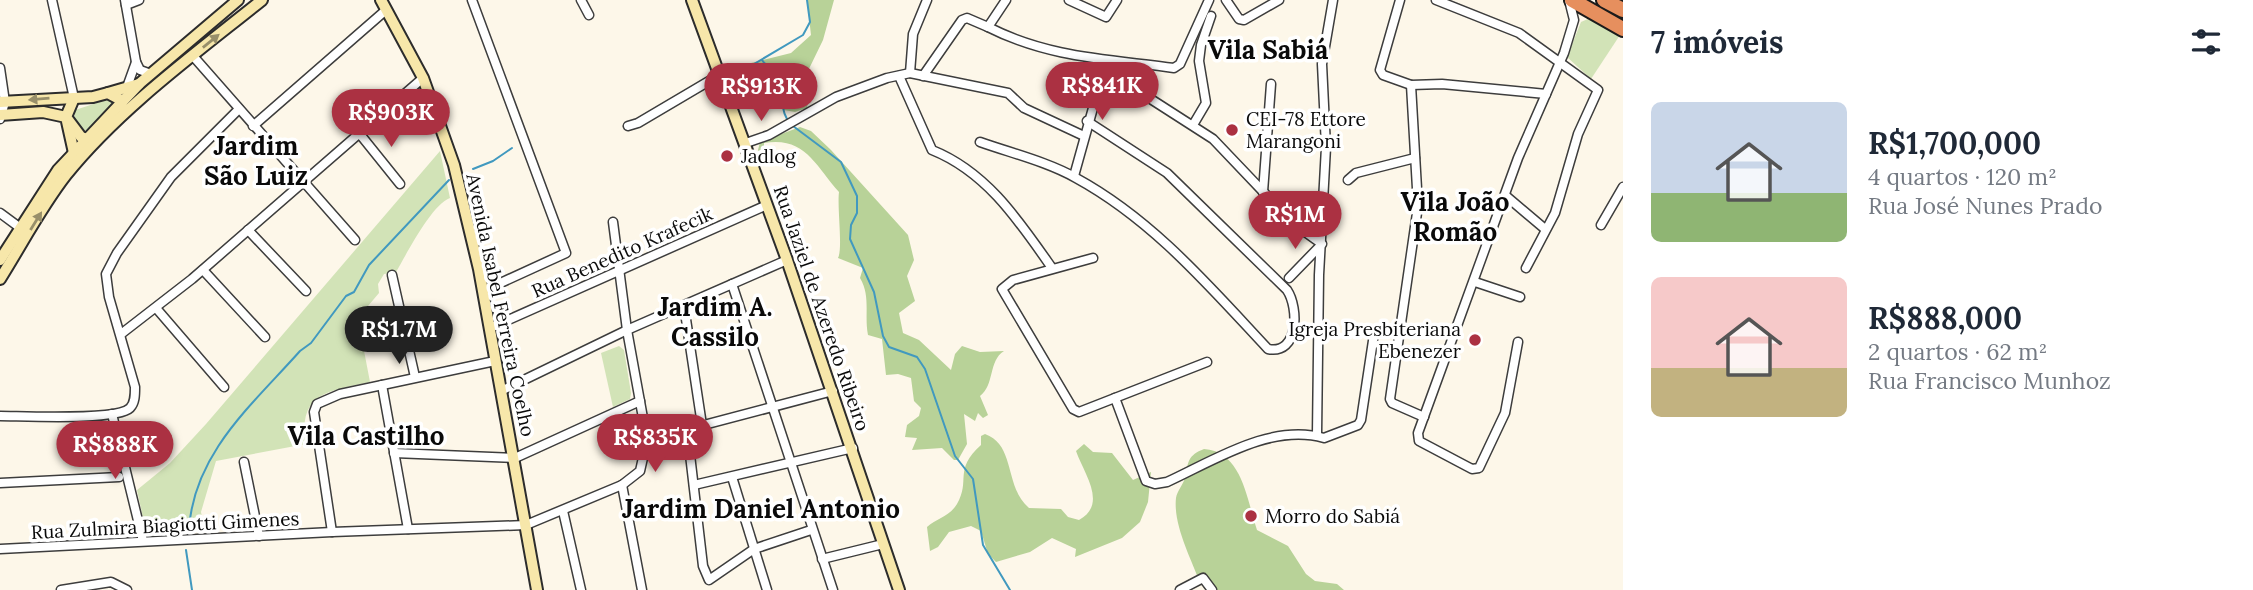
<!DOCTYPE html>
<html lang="pt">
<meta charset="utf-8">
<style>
:root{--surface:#fff;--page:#f6f6f7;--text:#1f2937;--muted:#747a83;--accent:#ab3142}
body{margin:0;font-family:Lora,serif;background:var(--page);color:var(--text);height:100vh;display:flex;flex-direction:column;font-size:26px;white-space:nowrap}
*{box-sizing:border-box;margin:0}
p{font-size:23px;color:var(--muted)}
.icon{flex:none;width:38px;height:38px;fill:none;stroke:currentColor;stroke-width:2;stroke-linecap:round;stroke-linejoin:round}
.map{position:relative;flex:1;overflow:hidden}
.sheet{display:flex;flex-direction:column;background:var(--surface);width:630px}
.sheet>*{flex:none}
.price{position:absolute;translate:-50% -60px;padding:0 16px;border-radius:24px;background:var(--accent);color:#fff;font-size:23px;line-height:46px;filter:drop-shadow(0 2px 4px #0008)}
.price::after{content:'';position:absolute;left:50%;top:42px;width:21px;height:16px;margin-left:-10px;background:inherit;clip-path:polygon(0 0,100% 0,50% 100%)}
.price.current{background:#222;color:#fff}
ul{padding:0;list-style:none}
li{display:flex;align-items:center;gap:21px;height:175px;padding:0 28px}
li span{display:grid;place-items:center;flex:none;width:196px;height:140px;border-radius:10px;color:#555}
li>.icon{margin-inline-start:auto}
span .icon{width:84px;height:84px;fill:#fffc;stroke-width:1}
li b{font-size:30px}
h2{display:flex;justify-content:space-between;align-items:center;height:84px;padding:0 28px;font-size:30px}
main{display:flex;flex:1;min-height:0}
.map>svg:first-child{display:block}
.green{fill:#d2e3b7}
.forest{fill:#b8d298}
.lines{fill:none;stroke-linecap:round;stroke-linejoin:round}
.stream{stroke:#4199bf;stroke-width:2}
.street-casing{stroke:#3d3d3d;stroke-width:11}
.secondary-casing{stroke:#2c2c2c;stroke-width:14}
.highway-casing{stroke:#1b1b1b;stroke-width:18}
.street{stroke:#fff;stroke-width:8}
.secondary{stroke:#f7e7aa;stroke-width:10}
.highway{stroke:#e68f5e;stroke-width:14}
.oneway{fill:#988f6a}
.poi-dot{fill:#ab3142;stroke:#fff;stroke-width:2.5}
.labels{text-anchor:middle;stroke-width:7;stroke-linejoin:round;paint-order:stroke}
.poi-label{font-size:19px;fill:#0a0a0a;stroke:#fff;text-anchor:start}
.street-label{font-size:19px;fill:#0a0a0a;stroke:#fff}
.district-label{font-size:26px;font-weight:bold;fill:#0a0a0a;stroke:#fff}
</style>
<main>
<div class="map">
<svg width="1623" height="590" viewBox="0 0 1623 590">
<rect width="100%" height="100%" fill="#fdf7e9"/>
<g class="green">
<polygon points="1590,18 1620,35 1591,79 1567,57 1581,22"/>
<polygon points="109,99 116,104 84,132 74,119 75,110"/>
<path d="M 440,151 L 450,198 C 432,204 406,255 396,272 L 384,274 L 378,284 L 379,293 L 368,306 L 356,309 L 370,382 C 330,391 297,392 306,444 L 216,461 L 201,512 L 205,531 L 147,536 L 137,490 L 170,463 L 206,424 Z"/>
<polygon points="619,346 624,350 631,393 630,399 613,407 601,353"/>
</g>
<g class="forest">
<path d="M 807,0 L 834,0 L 823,40 L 806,75 L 809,97 L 807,108 L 795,112 L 784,110 C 774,81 766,89 745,75 L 747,64 L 791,53 L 811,35 Z"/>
<path d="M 800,127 L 811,131 L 831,150 L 908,235 L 914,260 L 907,276 L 915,301 L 899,313 L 903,333 L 919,340 L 951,370 L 955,354 L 962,346 L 980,352 L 1004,351 C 988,361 995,385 980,396 L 988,415 L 983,418 L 978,413 L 975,421 L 964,414 L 967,444 L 958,460 L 954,460 L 942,448 L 912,450 L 917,438 L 905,437 L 907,425 L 919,416 L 921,408 L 914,401 L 911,378 L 898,374 L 886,375 L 882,339 L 868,335 C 864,315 871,296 860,278 L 863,268 L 838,258 C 843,249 837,208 839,192 C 815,165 805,136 764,143 L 764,162 L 758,150 L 760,142 Z"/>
<path d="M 985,434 C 1016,445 1004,487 1029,508 L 1061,509 L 1068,517 L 1079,520 C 1108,504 1084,474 1076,451 L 1084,444 L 1093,452 L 1112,453 L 1133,480 L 1151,472 L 1148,502 L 1140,522 L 1122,538 L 1075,557 L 1076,549 L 1052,538 L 1030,552 L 996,562 L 988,554 L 981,531 L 971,526 L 949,532 L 938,547 L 930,551 L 927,527 C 937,518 949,517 957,504 C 971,480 953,470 981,445 L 981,436 Z"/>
<path d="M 1204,449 C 1242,451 1247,500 1257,530 L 1288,546 L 1306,574 L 1315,581 L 1337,584 L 1344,590 L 1206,590 L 1200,583 C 1191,558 1173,525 1176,498 C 1177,491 1183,485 1185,478 C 1188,462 1188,455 1204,449 Z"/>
</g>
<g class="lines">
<g class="stream">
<path d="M 762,60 C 769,70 781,73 782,85 C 784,97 780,107 787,119"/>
<polyline points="727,80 803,35 810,22 807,0"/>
<polyline points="793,126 841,162 857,196 857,213 851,225 850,239 874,292 883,336 889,347 917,357 925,369 955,456 973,479 983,545 1010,590"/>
<polyline points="473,169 493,161 512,148"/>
<path d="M 189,529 C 194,453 252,405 300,351 L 311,343 L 346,296 L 354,292 L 369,265 L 449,180"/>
<polyline points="186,550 192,590"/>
</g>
<g class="street-casing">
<g id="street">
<polyline points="52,0 74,98"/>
<polyline points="125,0 136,62"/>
<polyline points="472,0 566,253 483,291"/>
<polyline points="581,0 589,15"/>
<polyline points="1069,0 1106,17 1117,0"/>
<polyline points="1226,0 1239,19 1244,20 1279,0"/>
<polyline points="1400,0 1380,70 1383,75 1411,85 1442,84 1546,94"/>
<polyline points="1436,0 1519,33 1598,90 1578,134 1555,213 1526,268"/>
<polyline points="126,5 139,0"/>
<path d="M 988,27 C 1049,58 1108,59 1174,68 L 1180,64 L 1209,0"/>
<polyline points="193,56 355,240"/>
<polyline points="0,68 5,102 0,119"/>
<polyline points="1104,69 1213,139 1294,224 1322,244 1289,278"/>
<polyline points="910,73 913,34 927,0"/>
<path d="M 899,76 L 932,150 C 987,172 1019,221 1052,268"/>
<polyline points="923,76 962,20 967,18 988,27 1006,0"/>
<polyline points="1411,85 1418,206 1390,399 1392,403 1424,417"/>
<polyline points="127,87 136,62 140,70 151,74"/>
<polyline points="1193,125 1206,103 1199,61 1201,45 1211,16"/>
<polyline points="253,126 386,10"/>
<polyline points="628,126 638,123 721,74"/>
<polyline points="359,133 400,184"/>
<path d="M 980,142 C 1011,153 1048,162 1076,178 C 1153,220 1209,286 1268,349 C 1299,355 1299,308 1287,290 L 1167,173 L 1087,121"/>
<polyline points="746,143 769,135 836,97 887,78 910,73 1008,93 1024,108 1084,136"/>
<polyline points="1074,176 1105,65"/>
<polyline points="1348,180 1356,173 1415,158"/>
<polyline points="1263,192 1271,84"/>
<polyline points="1506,196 1545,229"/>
<polyline points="0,213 19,227"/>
<polyline points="1601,225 1623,187"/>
<polyline points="248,230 306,291"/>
<polyline points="1093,258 1013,280 1002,289 1073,409 1079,412 1207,362"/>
<polyline points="203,270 265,337"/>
<polyline points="392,275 415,377"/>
<polyline points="1475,282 1520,297"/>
<polyline points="732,284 833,590"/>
<polyline points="684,306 702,425"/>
<polyline points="156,308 224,387"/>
<polyline points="490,328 767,205"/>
<polyline points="121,334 192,279 423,78"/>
<polyline points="1518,342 1505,413 1479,468 1472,469 1419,441 1418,433 1518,158 1564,53 1574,20 1569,0"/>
<polyline points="382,385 408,529"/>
<polyline points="501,391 627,330 787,260"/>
<path d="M 1115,398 L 1146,481 L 1155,484 L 1167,482 C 1215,460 1271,423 1324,438 L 1358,425 L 1361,420 L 1374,334 L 1380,331 L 1399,334"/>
<polyline points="112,414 143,541"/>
<path d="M 0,416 C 22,416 117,421 130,408 C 135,403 135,395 135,387 L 109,297 L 106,274 L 117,253 L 171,177 L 239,109"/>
<polyline points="687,429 703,566 709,580 754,549 811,530"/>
<polyline points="1317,434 1319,275 1326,147 1322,64 1333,0"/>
<polyline points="647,440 833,391"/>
<polyline points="394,453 515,458 640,401"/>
<polyline points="244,462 259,536"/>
<polyline points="732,477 767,590"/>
<polyline points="0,483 119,477"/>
<polyline points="622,485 642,590"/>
<polyline points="694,485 853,448"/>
<polyline points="563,511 581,590"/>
<polyline points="332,532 314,412 317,404 340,394 495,361"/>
<polyline points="0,549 332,532 526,525 622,485 640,471 647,440 627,330 613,222"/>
<polyline points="822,559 883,544"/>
<polyline points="61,590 111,582 127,590"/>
<polyline points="1180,590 1203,578 1212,590"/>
</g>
</g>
<g class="secondary-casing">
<g id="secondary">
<polyline points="381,0 423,78 454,165 479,269 537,590"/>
<polyline points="692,0 787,260 899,590"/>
<polyline points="108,93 139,84"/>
<polyline points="74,98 66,117 81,137 91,140"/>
<polyline points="0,102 93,97 108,93 121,100 122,107"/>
<polyline points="0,115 43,112 66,117 74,153"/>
<polyline points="0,260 58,170 139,84 238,0"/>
<path d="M 0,279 C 22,244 41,207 66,175 C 119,109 196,53 262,0"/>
</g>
</g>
<g class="highway-casing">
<g id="highway">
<polyline points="1572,0 1623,29"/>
<polyline points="1604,0 1623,10"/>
</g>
</g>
<use href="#street" class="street"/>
<use href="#secondary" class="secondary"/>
<use href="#highway" class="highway"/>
</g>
<defs><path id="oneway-solid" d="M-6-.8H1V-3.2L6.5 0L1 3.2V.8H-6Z" transform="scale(1.75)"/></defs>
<g class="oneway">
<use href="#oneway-solid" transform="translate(211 41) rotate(-39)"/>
<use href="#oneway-solid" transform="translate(39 99) rotate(175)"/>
<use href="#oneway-solid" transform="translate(36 221) rotate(-58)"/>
</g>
<g class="poi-dot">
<circle cx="1232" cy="130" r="7"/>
<circle cx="727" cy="156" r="7"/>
<circle cx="1475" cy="340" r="7"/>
<circle cx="1251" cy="516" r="7"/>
</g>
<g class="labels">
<g class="poi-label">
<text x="1246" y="126">CEI-78 Ettore<tspan x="1246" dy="22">Marangoni</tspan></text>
<text x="741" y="163">Jadlog</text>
<text x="1461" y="336" text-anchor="end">Igreja Presbiteriana<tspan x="1461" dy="22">Ebenezer</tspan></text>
<text x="1265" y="523">Morro do Sabiá</text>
</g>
<g class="street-label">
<text transform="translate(622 252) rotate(-24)" y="7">Rua Benedito Krafecik</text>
<text transform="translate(501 305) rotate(78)" y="7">Avenida Isabel Ferreira Coelho</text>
<text transform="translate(822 308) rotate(71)" y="7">Rua Jaziel de Azeredo Ribeiro</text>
<text transform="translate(165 525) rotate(-3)" y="7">Rua Zulmira Biagiotti Gimenes</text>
</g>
<g class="district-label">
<text x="1268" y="59">Vila Sabiá</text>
<text x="256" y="155">Jardim<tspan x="256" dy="30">São Luiz</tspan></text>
<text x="1455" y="211">Vila João<tspan x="1455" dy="30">Romão</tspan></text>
<text x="715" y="316">Jardim A.<tspan x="715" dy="30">Cassilo</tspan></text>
<text x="366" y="445">Vila Castilho</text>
<text x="761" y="518">Jardim Daniel Antonio</text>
</g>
</g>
</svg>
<b class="price" style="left:1102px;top:122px">R$841K</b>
<b class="price" style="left:761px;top:123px">R$913K</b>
<b class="price" style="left:391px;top:149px">R$903K</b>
<b class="price" style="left:1295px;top:251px">R$1M</b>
<b class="price current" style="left:399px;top:366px">R$1.7M</b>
<b class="price" style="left:655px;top:474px">R$835K</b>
<b class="price" style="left:115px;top:481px">R$888K</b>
</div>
<section class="sheet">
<h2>7 imóveis<svg class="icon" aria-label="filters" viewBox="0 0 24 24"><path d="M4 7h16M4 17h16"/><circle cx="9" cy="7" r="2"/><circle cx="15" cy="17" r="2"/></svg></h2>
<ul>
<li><span style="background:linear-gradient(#c9d6e8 65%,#8fb573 0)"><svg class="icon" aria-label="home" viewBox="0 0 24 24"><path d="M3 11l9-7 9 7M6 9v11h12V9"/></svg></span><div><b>R$1,700,000</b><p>4 quartos · 120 m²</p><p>Rua José Nunes Prado</p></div></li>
<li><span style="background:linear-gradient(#f6c9c9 65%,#c2b280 0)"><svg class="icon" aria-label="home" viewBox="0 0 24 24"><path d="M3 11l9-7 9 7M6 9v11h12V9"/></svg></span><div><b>R$888,000</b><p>2 quartos · 62 m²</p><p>Rua Francisco Munhoz</p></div></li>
</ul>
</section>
</main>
